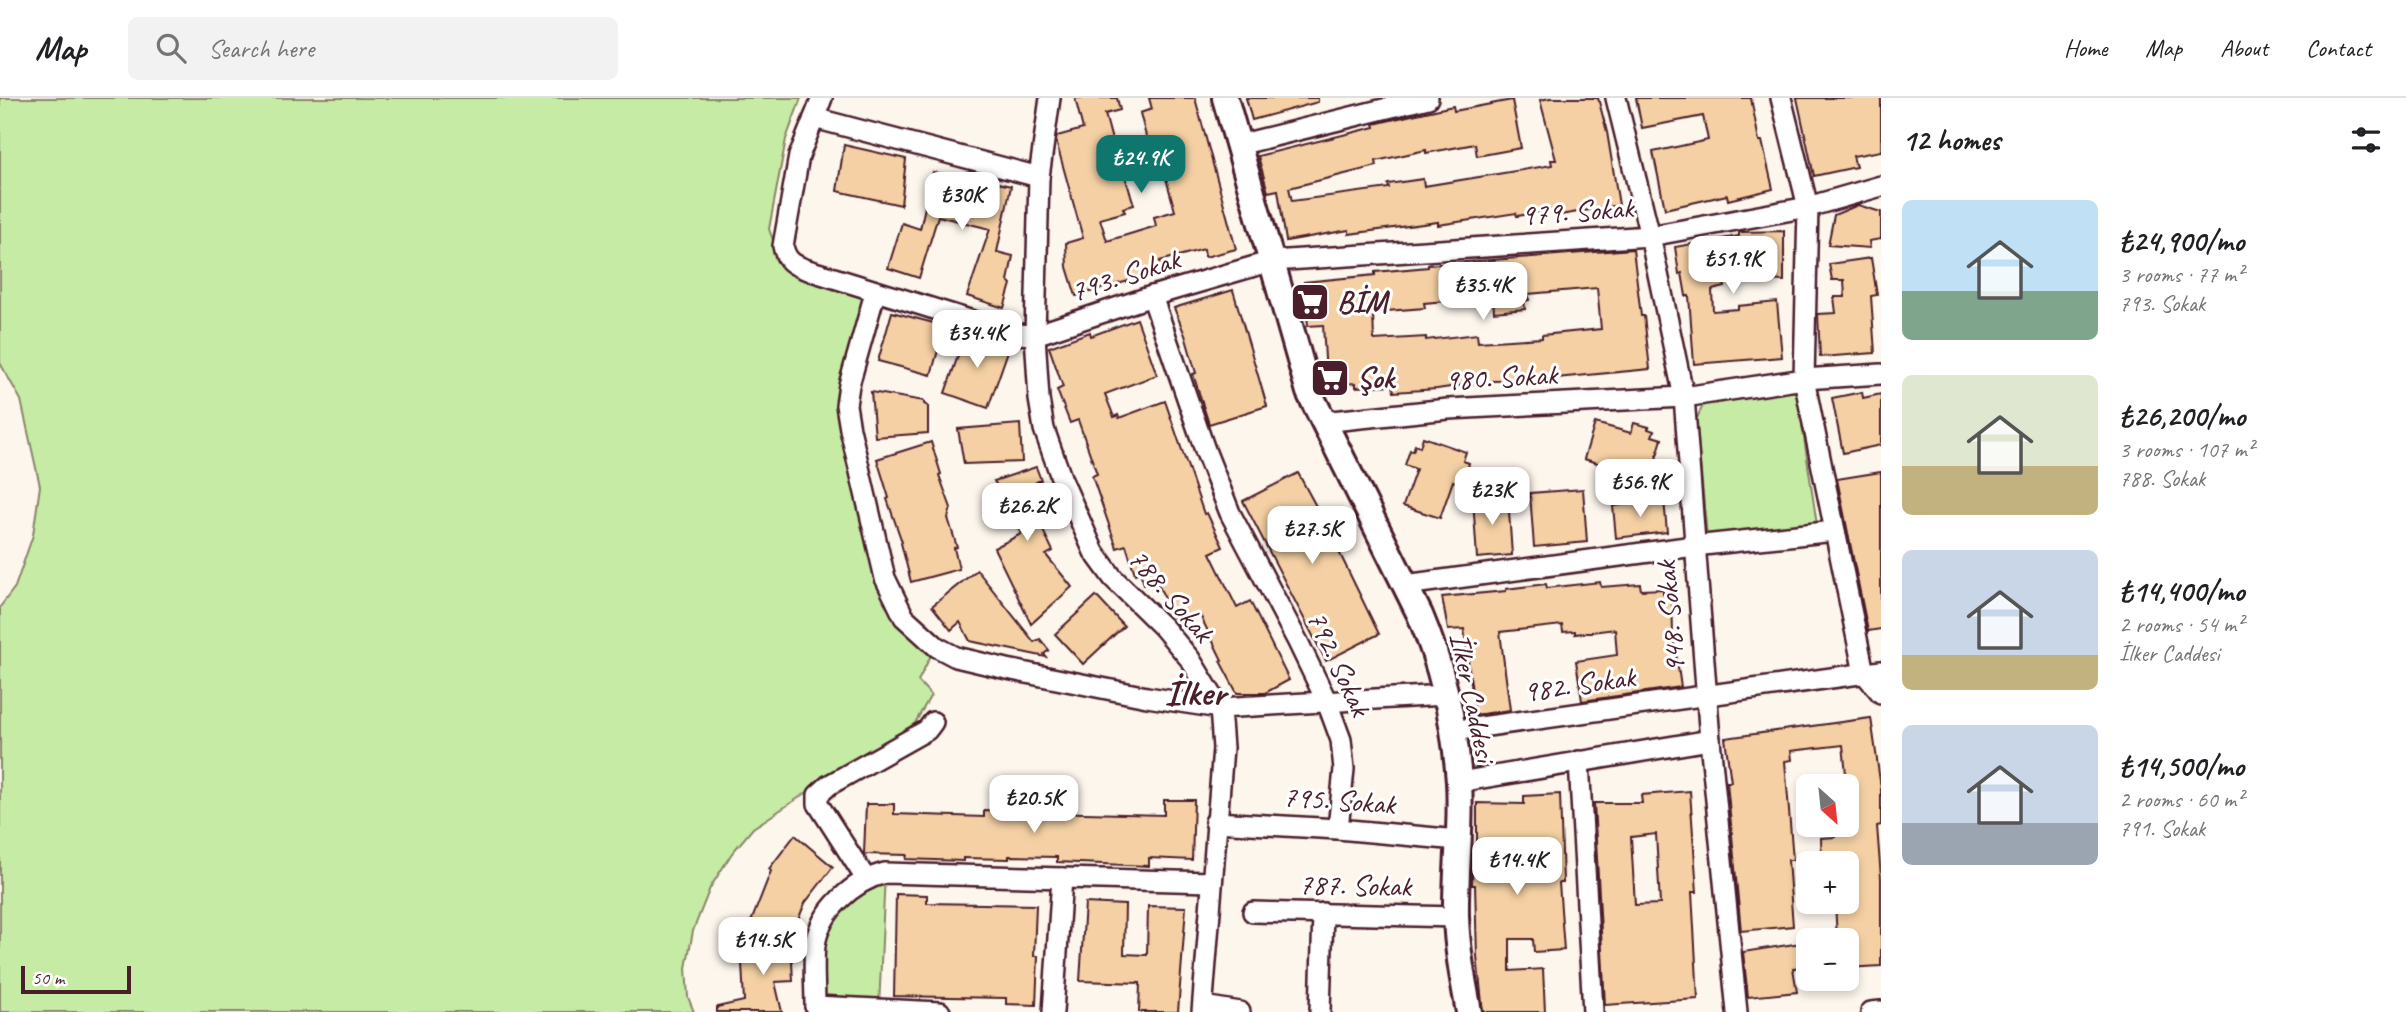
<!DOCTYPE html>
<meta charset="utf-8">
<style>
:root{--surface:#fff;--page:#f2f2f2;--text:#202124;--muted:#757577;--line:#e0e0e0;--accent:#0f766e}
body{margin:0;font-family:Caveat,sans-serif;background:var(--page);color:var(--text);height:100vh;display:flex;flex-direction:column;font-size:26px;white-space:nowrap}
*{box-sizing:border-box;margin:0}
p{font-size:23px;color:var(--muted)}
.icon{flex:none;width:38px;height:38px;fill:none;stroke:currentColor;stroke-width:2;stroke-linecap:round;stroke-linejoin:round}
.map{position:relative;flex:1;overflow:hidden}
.panel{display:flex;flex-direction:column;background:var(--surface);width:525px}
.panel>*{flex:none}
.needle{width:46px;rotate:153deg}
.controls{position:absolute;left:1796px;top:676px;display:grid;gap:14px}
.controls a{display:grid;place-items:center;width:63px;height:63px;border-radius:10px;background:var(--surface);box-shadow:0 4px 10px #0003;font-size:35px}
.scale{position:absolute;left:21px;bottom:18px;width:110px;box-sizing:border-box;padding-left:7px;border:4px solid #4a1f2b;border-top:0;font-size:19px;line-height:24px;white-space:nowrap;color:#4a1f2b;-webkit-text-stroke:5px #fff;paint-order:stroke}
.price{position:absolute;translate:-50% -60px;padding:0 16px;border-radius:14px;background:#fff;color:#222;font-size:23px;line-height:46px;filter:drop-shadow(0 2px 4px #0008)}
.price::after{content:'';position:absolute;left:50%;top:42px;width:21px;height:16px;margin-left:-10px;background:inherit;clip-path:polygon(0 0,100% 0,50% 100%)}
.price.on{background:var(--accent);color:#fff}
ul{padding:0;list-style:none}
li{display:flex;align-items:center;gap:21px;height:175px;padding:0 21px}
li span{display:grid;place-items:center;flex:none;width:196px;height:140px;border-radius:10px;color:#555}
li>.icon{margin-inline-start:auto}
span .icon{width:84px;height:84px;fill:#fffc;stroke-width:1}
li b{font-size:30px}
h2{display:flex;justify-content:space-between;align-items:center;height:84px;padding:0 21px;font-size:30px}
header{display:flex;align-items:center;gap:42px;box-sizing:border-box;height:98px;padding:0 35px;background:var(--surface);border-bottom:2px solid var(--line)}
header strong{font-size:33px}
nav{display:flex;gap:38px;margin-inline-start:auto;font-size:24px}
.search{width:490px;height:63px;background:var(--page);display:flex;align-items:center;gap:18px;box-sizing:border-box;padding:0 24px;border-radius:10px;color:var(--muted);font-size:26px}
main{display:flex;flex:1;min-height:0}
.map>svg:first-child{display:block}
.green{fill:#c6eba5;stroke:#888568;stroke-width:2}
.building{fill:#f4d0a4;stroke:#4a1f2b;stroke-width:2;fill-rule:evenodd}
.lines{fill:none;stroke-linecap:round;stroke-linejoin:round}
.minor-casing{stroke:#4a1f2b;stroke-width:24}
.major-casing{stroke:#4a1f2b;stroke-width:30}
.minor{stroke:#fff;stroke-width:19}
.major{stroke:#fff;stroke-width:24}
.labels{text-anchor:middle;stroke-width:6;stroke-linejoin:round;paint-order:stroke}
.street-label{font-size:30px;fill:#4a1f2b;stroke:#fff}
.poi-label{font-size:30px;font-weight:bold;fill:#4a1f2b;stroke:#fff;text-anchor:start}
.district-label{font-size:37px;font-weight:bold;fill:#4a1f2b;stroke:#fff}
</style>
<header>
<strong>Map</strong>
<div class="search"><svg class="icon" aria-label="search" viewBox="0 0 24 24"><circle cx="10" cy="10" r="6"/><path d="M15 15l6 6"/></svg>Search here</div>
<nav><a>Home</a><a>Map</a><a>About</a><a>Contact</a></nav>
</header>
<main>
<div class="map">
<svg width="1881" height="914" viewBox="0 0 1881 914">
<rect width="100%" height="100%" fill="#fdf6ed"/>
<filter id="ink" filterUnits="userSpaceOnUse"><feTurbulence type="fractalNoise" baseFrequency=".0143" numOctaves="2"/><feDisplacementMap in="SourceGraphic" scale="14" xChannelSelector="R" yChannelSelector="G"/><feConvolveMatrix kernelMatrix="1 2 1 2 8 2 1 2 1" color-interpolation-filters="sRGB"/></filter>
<g filter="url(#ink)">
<g class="green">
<polygon points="0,0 801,0 786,41 769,131 778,156 866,189 848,256 880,481 932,555 918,583 931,597 915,625 893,642 812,691 753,730 732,755 710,790 693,833 686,870 688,899 694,914 0,914 0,509 15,489 33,437 40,388 21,302 0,265"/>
<polygon points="1797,293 1817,427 1707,438 1696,322 1705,303"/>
<polygon points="885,775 879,911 819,914 826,820"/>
</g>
<g class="building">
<polygon points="1075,0 1117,0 1120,12 1105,16 1121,76 1124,75 1134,107 1123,110 1125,114 1100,121 1107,143 1156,128 1154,119 1175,113 1157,48 1149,50 1140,15 1152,11 1149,0 1195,0 1236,151 1205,159 1204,151 1160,163 1163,173 1076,198 1067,169 1066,145 1083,140 1056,43 1057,38 1083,31"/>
<polygon points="1246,0 1318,0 1318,4 1252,22"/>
<polygon points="1550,0 1598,0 1607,34 1619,107 1560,117 1559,111 1517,118 1516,115 1438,127 1438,124 1349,136 1349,132 1286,143 1278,92 1268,94 1258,58 1375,29 1374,26 1412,17 1453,8 1454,13 1512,2 1521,50 1477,58 1475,46 1426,55 1426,52 1376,63 1377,68 1289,90 1292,103 1389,90 1388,86 1423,81 1424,88 1552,67 1551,62 1556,62 1540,2"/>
<polygon points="1636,0 1751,0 1759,43 1762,43 1773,91 1728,102 1727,97 1665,111 1653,54 1708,42 1703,18 1642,30"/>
<polygon points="1797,0 1881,0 1881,53 1853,58 1856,69 1814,78"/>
<polygon points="844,47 906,61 901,107 837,93"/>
<polygon points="933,74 975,83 976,80 1011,88 997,154 1013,158 1008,183 1011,186 1004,210 967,198 990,131 938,118 919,180 888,170 902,125 920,131"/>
<polygon points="1858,107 1881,114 1881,141 1869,143 1870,150 1828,147 1834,117"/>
<polygon points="1784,133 1784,183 1723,180 1725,189 1712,192 1713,213 1738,211 1738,208 1777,204 1782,259 1694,266 1689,198 1686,198 1682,175 1679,176 1675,149 1739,138 1739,134 1742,134"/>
<path d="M 1633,151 L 1641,218 L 1644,218 L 1650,271 L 1535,282 L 1492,283 L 1437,291 L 1394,294 L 1393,287 L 1356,289 L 1356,285 L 1341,286 L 1340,277 L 1326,277 L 1323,227 L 1308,228 L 1304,184 L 1375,177 L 1375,174 L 1428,169 L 1428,167 ZM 1597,190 L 1601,231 L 1542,237 L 1542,240 L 1478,244 L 1477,236 L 1426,242 L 1426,239 L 1374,242 L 1373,214 L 1425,210 L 1424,205 L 1493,199 L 1494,214 L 1525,211 L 1524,203 L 1529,202 L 1528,196 Z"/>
<polygon points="1871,160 1877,197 1871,198 1875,255 1820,259 1818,216 1836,215 1834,199 1845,199 1844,182 1832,182 1829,166"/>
<polygon points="1233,192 1267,308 1209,326 1193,276 1196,275 1185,237 1174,210"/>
<polygon points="892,214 945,228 931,277 878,263"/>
<polygon points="1137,221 1157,277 1105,296 1114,319 1118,317 1119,320 1165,303 1204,416 1207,415 1223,449 1210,455 1237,510 1250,503 1289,582 1265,595 1237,595 1220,563 1222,562 1200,517 1178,528 1156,482 1144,486 1140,474 1135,476 1126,447 1117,450 1092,378 1097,376 1078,322 1070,325 1057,292 1063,289 1049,249 1090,234 1091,238"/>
<polygon points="966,235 1009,250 988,310 945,295"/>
<polygon points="871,294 924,303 924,306 928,308 928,335 875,339"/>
<polygon points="1862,294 1863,300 1881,296 1881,347 1843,355 1832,300"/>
<polygon points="1595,325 1631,335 1634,325 1649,329 1648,331 1654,333 1652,338 1662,341 1647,391 1618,383 1621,372 1584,361"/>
<polygon points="1020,326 1022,364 964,366 958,331"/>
<polygon points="1423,339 1466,354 1463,363 1469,365 1468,370 1470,371 1465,387 1453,383 1440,420 1403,408 1416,371 1405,367 1410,352 1413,353 1415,347 1420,349"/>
<polygon points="931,344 941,376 939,377 951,410 948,420 957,449 954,450 959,471 911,484 901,445 902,444 887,401 889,400 877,361"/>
<polygon points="1036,369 1041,382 1036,384 1044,402 1047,401 1054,415 1037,420 1053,453 1046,457 1072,489 1031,526 994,450 1021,436 1012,417 997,422 985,394 997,388 994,383"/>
<polygon points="1881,374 1881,531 1868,533 1837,381"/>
<polygon points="1298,375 1324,423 1379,536 1326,563 1243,403"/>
<polygon points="1583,391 1587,444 1534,449 1530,395"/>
<polygon points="1508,399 1512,457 1477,460 1473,401"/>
<polygon points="1664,402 1667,434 1616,440 1613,408"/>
<polygon points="977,472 1034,544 1040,541 1049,552 1044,556 1046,559 970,543 960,524 951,532 932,508"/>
<polygon points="1600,484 1601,489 1640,486 1641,492 1663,491 1663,496 1672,496 1673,536 1681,589 1582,603 1576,563 1617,557 1615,531 1575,536 1575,533 1563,534 1562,527 1500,534 1510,612 1475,617 1464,531 1448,532 1442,499 1506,493 1506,491 1546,486 1547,490"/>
<polygon points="1096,498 1124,528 1083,566 1055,536"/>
<polygon points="1871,620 1881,690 1881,727 1877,728 1881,780 1881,868 1846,870 1846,842 1837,842 1835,803 1846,803 1846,765 1822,765 1821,740 1835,739 1834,726 1846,726 1846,688 1811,688 1811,680 1846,676 1843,647 1791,653 1792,662 1785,663 1793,762 1788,762 1793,828 1741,833 1727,684 1731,684 1725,640"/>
<path d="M 1690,693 L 1697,794 L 1692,794 L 1698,901 L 1605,907 L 1594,705 L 1642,705 L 1641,697 ZM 1656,736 L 1660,806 L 1635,807 L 1631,739 Z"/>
<polygon points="1560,696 1563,785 1559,785 1564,852 1534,854 1533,841 1510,841 1510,873 1543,871 1545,914 1483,914 1477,858 1475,787 1472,787 1473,759 1477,759 1477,705 1524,706 1524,698"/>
<polygon points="1164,702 1194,702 1192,762 1149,760 1149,768 1057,764 1057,759 1009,758 1009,761 963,760 963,763 906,761 907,757 864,756 866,706 894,706 894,716 984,719 984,712 1022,713 1022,704 1046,705 1045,714 1164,717"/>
<polygon points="795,737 833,769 805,805 793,834 751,824 771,773 769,771"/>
<polygon points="896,796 927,797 927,805 1036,807 1034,858 1038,858 1036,907 1006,906 1006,900 894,898"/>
<polygon points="1085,805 1125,807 1124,856 1147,857 1148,808 1186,809 1178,914 1139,914 1140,885 1080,883"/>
<polygon points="1808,844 1808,869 1793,870 1797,894 1748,899 1743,854"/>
<polygon points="791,845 793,883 775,884 782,914 717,914 717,909 744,903 741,847"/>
</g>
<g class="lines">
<g class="minor-casing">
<g id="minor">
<path d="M 822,0 L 799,58 L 783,148 C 786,162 792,166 805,171 L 1015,236 L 1035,237 L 1152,198 L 1272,163 L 1650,138 L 1808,109 L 1881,88"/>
<polyline points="1050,0 1039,79 1035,237 1039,301 1044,331 1062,382 1094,454 1113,480 1163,529 1190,561 1220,610 1223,650 1202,914"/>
<polyline points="1616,0 1650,138 1684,299 1710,642 1737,914"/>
<polyline points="1781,0 1808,109 1804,281 1864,575 1881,595"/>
<polyline points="814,20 1039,79"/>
<polyline points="1238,47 1428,0"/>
<polyline points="875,195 849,287 846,307 850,331 885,480 904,519 937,549 956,559 1007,571 1147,599 1220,610 1445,597"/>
<polyline points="1152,198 1205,352 1230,415 1298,544 1327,604 1341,642 1344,671 1338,731"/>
<polyline points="1322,324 1448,311 1684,299 1804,281 1881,276"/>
<polyline points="1405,487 1694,448 1835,433"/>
<polyline points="1452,633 1881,573"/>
<polyline points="1579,663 1593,914"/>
<polyline points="1459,684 1710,642"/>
<polyline points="1215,724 1338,731 1458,742"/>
<polyline points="866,781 818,706 818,697 829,687 927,632 933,624"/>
<polyline points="1253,814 1456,819"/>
<polyline points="815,908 940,914"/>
<polyline points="1203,908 1240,914"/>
<path d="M 819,914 L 815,908 C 815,888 813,867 815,847 C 820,813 853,783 885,775 L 1211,784"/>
<polyline points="1053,914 1062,780"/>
<polyline points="1320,914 1323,815"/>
<polyline points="1871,914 1881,913"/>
</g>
</g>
<g class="major-casing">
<path id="major" d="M 1225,0 L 1309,294 L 1420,517 C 1442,569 1455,627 1459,684 C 1462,728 1455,774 1456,818 C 1457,851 1463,882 1469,914"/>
</g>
<use href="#minor" class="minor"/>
<use href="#major" class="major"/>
</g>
</g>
<defs>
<g id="supermarket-square" transform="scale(2.0125)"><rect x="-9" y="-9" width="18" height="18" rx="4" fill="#4a1f2b" stroke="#fff"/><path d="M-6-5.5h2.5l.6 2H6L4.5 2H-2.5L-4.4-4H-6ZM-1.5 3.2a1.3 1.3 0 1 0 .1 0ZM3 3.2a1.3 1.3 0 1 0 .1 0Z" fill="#fff"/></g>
</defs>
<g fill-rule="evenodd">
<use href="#supermarket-square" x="1310" y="204"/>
<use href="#supermarket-square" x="1330" y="280"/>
</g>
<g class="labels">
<g class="street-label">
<text transform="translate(1577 113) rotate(-4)" y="10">979. Sokak</text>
<text transform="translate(1125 177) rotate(-18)" y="10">793. Sokak</text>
<text transform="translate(1501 279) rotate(-3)" y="10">980. Sokak</text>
<text transform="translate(1171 497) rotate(49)" y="10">788. Sokak</text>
<text transform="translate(1670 519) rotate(-95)" y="10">948. Sokak</text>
<text transform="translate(1339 565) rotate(65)" y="10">792. Sokak</text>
<text transform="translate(1579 586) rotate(-8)" y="10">982. Sokak</text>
<text transform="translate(1473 599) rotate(78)" y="10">İlker Caddesi</text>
<text transform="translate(1339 702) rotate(4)" y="10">795. Sokak</text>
<text transform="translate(1355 787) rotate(1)" y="10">787. Sokak</text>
</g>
<g class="poi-label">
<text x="1337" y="214">BİM</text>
<text x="1357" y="290">Şok</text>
</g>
<g class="district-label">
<text x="1195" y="607">İlker</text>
</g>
</g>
</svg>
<div class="controls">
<a><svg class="needle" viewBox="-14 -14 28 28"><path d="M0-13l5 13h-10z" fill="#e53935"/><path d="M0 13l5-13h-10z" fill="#757577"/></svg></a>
<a>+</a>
<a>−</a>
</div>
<div class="scale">50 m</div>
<b class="price on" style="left:1141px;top:97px">₺24.9K</b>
<b class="price" style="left:962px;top:134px">₺30K</b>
<b class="price" style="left:1733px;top:198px">₺51.9K</b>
<b class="price" style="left:1483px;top:224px">₺35.4K</b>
<b class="price" style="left:977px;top:272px">₺34.4K</b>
<b class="price" style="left:1640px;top:421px">₺56.9K</b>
<b class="price" style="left:1492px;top:429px">₺23K</b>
<b class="price" style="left:1027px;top:445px">₺26.2K</b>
<b class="price" style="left:1312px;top:468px">₺27.5K</b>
<b class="price" style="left:1034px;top:737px">₺20.5K</b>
<b class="price" style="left:1517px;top:799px">₺14.4K</b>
<b class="price" style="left:763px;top:879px">₺14.5K</b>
</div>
<section class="panel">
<h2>12 homes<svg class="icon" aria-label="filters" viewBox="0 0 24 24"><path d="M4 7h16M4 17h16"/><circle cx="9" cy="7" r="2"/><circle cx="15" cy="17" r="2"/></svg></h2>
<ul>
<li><span style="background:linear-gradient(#bfe0f5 65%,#7fa58c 0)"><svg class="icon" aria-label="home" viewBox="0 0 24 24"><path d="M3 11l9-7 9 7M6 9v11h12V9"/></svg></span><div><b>₺24,900/mo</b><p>3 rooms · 77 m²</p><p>793. Sokak</p></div></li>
<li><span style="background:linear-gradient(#dfe7d0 65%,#c2b280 0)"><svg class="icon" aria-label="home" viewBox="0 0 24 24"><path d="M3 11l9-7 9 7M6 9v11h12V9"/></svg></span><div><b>₺26,200/mo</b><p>3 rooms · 107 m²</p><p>788. Sokak</p></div></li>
<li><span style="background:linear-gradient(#c9d6e8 75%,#c2b280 0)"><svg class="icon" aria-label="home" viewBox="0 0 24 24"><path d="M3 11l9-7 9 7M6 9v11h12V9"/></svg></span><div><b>₺14,400/mo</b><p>2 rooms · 54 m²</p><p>İlker Caddesi</p></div></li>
<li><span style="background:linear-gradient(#c9d6e8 70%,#9aa5b1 0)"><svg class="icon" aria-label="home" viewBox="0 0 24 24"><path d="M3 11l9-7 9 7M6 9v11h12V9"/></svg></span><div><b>₺14,500/mo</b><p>2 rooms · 60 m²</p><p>791. Sokak</p></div></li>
</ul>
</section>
</main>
